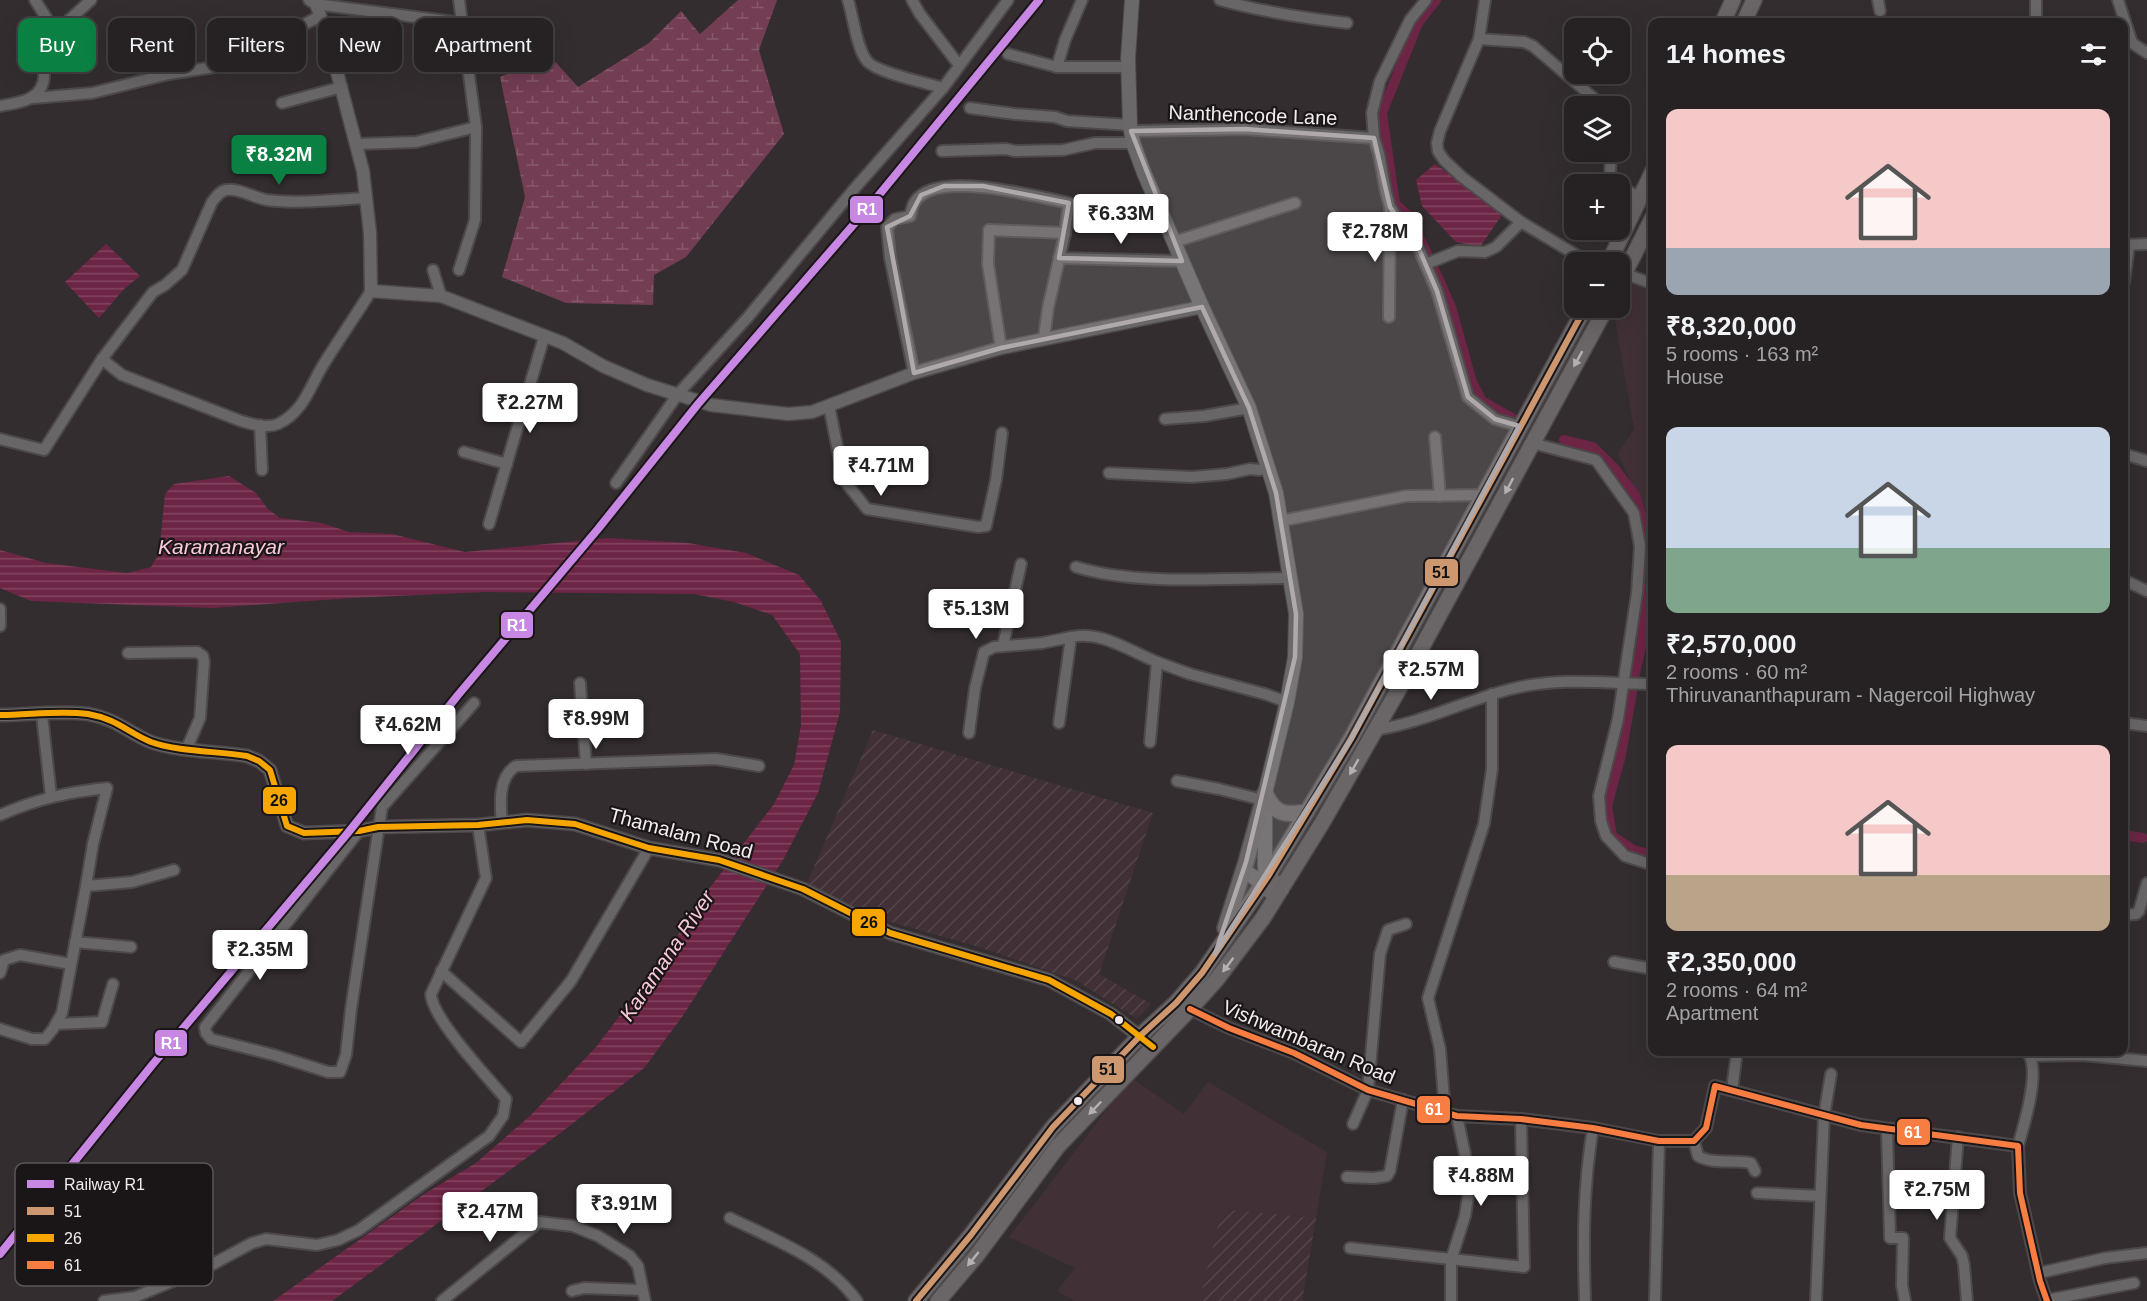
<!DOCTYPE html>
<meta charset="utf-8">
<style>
:root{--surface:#262224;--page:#322f31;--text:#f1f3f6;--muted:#a4a4a6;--line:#423f41;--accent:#0b8043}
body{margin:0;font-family:Helvetica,sans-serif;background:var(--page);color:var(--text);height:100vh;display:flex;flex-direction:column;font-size:22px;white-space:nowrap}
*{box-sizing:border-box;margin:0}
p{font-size:20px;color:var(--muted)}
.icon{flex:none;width:33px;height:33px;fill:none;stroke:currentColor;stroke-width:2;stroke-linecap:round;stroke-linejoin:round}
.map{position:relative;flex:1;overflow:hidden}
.drawer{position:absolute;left:1648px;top:18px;width:480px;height:1038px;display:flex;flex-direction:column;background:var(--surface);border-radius:12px;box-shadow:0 6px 24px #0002,0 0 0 2px var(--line)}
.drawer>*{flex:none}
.guide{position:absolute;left:18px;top:18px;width:570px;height:54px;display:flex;gap:12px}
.tools{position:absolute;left:1564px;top:18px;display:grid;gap:12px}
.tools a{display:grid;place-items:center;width:66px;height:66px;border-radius:12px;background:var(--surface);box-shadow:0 6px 24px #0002,0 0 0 2px var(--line);font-size:30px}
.price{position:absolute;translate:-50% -51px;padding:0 14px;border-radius:6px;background:#fff;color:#222;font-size:20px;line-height:39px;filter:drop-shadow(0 2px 3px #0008)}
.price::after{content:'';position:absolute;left:50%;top:36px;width:18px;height:14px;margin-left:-9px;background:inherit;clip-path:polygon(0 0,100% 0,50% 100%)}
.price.selected{background:var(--accent);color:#fff}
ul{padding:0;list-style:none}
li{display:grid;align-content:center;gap:12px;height:318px;padding:0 18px}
li span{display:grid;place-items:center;height:186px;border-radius:12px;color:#555}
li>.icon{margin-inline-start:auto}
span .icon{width:108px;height:108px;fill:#fffc;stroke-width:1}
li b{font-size:26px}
h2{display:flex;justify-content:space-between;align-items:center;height:72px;padding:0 18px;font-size:26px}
.chip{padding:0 21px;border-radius:12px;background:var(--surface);box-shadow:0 6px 24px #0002,0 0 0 2px var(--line);font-size:21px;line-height:54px}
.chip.selected{background:var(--accent);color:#fff}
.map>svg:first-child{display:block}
.built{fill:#413137}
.industrial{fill:url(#industrial-furrows)}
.wetland{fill:url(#wetland-marsh)}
.water{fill:url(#water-rules)}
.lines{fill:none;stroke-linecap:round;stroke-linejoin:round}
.canal{stroke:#6d2545;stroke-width:10}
.minor-casing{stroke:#4d494b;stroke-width:14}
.tertiary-casing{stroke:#4d494b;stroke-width:15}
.secondary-casing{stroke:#4d494b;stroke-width:16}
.primary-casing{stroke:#4d494b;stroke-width:18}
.minor{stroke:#696667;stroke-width:10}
.tertiary{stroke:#696667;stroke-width:12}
.secondary{stroke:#6b686a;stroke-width:14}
.primary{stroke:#6a6668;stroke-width:15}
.bus-1-casing{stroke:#1a1517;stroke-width:10}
.bus-2-casing{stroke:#1a1517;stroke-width:10}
.bus-3-casing{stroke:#1a1517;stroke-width:10}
.bus-1{stroke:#cd976f;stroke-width:6}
.bus-2{stroke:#f7a600;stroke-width:6}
.bus-3{stroke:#f77d43;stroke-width:6}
.rail-1-casing{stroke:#1a1517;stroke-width:12}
.rail-1{stroke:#c787e3;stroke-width:8}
.oneway{fill:#b5b0b2}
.marked{fill:#b0a9ac;fill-opacity:0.2;stroke:#b0a9ac;stroke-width:4.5;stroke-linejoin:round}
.bus-dot{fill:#f3ecee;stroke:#1a1517;stroke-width:2}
.labels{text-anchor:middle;stroke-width:4.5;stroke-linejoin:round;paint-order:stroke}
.street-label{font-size:20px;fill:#f3ecee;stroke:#1a1517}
.water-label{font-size:21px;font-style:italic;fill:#f9c9d9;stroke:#1a1517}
.key{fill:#1a1517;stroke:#5b5658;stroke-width:1.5}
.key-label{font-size:16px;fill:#f3ecee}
.line-badge{stroke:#1a1517;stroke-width:2}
.badge-label{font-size:16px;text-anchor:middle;font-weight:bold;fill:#fff}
.pale-badge-label{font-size:16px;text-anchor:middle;font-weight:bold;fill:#111}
</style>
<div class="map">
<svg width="2147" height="1301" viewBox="0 0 2147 1301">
<defs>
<pattern id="industrial-furrows" width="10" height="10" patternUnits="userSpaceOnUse" patternTransform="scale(1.5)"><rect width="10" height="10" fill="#413137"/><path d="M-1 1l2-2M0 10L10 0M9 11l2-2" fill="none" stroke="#54454a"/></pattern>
<pattern id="wetland-marsh" width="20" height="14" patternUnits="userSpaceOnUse" patternTransform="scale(1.5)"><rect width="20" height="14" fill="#733d53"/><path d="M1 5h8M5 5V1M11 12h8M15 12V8" fill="none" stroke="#87596c"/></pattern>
<pattern id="water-rules" width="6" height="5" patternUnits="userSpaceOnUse" patternTransform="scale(1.5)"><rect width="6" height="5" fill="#6d2545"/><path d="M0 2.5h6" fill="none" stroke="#824560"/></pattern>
</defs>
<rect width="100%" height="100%" fill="#332d30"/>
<g class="built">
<polygon points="1630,279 1653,290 1653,509 1645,513 1618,454 1634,429 1614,314 1617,308 1620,308 1620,301"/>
<polygon points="1131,1078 1184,1114 1208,1082 1327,1152 1316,1218 1222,1209 1199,1301 1075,1301 1057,1291 1075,1268 1009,1237"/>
</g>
<g class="industrial">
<polygon points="873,730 1153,813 1099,974 1151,1004 1137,1019 1077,981 979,947 880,919 807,883"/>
<polygon points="1222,1209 1316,1218 1302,1301 1199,1301"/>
</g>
<polygon class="wetland" points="738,0 777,0 759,50 784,134 686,257 654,275 653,305 566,303 502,277 525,197 500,77 550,56 578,87 649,43 681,11 700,34"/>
<g class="water">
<polygon points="1435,164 1504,212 1480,247 1456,242 1422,206 1416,180"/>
<polygon points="106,244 140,276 124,289 99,318 65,282"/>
<polygon points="229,476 256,493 268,509 280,518 322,523 349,532 392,534 465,552 608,538 688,543 746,553 799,575 821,601 841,642 840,712 818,793 783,860 682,1017 644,1068 559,1134 332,1301 273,1301 424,1194 476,1163 531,1115 596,1047 659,964 705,894 774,804 794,765 801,725 800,654 772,615 734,602 694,594 486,592 350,598 212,608 31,601 0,588 0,550 46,563 127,573 151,567 159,554 165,494 174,484"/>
</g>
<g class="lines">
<g class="canal">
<polyline points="1427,254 1409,216 1395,204 1382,113 1418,23 1436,0"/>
<polyline points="1434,269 1451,307 1472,382 1482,401 1517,421"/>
<polyline points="1564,440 1593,447 1614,468 1635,495 1648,539 1642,643 1634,678"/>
<polyline points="1632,692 1621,755 1607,806 1612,836 1633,850 1653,855"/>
<polyline points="2124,835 2143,838"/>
</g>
<g class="minor-casing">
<g id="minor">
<polyline points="35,0 56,33"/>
<polyline points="309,0 315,4 462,23"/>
<path d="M 848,0 C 853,16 857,51 868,62 C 878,73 927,83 943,88"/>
<polyline points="912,0 920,14 959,65"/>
<path d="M 1220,0 C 1262,12 1304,18 1347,23"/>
<polyline points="1426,0 1410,20 1380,81 1372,113 1374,138 1379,154 1386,192 1390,207 1419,249 1437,291 1468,397 1495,419 1519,426"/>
<polyline points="1485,0 1479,39 1440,131 1437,143 1438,151 1444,160 1462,177 1521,222 1588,262"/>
<polyline points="1878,0 1880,11"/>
<polyline points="2036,0 2036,22"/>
<polyline points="2118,0 2132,43 2147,53"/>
<polyline points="1479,39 1524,42 1533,46 1603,106"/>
<polyline points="1008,54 1057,67 1120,67"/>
<polyline points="1057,67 1065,40 1082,0"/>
<polyline points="33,98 92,93 169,74 214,67 253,51 320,16"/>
<polyline points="282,103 342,87"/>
<path d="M 0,106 C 19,103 44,100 44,75 C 44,66 40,60 41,51 L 69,20 L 91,0"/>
<polyline points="970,108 1015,114 1055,117 1067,121 1130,125"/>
<polyline points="1131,131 1245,129 1374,138"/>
<polyline points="357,144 416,142 476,127"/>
<polyline points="942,151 1006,149 1015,151 1063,150 1095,143 1133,143"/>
<polyline points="1611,152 1610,174 1616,184"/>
<polyline points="1620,187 1641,198"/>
<path d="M 365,198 C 333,200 299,204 267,200 C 254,198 240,188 226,190 C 220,191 216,197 212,202 L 182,270 L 165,285 L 153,292 L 102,359 L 122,375 L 241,421 C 252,424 267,429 278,424 C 305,411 310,385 325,362 C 340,338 356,315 371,291"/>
<polyline points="1174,242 1295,203"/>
<polyline points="2124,245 2147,244"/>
<polyline points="1059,258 1182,261"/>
<polyline points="1426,264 1458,251 1485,252 1496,247 1521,222"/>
<polyline points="433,270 441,296"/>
<polyline points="459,270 475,220 476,127 459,0"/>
<polyline points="1620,272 1653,284"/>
<polyline points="2124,282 2129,246"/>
<polyline points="1389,317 1390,208"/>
<polyline points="1001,348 988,264 989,230 1065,233"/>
<path d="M 914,373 L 890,258 L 887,227 L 895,219 L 910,216 C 912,208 913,201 920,196 C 947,173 1035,196 1069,203 L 1065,233 L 1048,308 L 1044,338"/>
<polyline points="829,406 844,480 867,509 978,527 986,526 996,480 1002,433"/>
<polyline points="1165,419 1204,416 1249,408"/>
<polyline points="260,425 262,470"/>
<polyline points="1435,437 1440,496"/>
<polyline points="0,439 44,450 102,359"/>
<polyline points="1532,443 1596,460 1634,513 1640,546 1637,593 1618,719 1599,796 1601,821 1606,836 1625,856 1653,865"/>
<polyline points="464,452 507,464"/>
<polyline points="2124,454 2147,461"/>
<polyline points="1109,473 1192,477 1227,474 1250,469 1259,470 1268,468"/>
<polyline points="616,483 678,394 748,317 855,188 943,88 1008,0"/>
<polyline points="1281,521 1406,496 1483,495"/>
<polyline points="489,524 544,337"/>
<path d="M 1076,567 C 1139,586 1223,578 1290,578"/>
<polyline points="2124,580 2147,591"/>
<polyline points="0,609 0,626"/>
<polyline points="1003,646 1021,564"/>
<polyline points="128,653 197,652 203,656 204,662 200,718 187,748"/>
<polyline points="580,683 586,764"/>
<polyline points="42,715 51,796"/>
<path d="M 1059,723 L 1071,637 C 1100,630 1130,651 1157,662"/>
<polyline points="2124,723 2147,726"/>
<path d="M 1375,730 C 1422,723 1464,701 1511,689 C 1558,677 1606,683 1653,684"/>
<polyline points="969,733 975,688 984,652 994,647 1042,643 1071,637"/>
<polyline points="1150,742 1157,662 1190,674 1265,694 1287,702"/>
<polyline points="1177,781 1219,789 1263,800"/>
<path d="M 0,815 C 37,799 68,792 107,788 L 93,844 L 86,886"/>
<path d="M 502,823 C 500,804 498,777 516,766 L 716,759 L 759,766"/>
<polyline points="359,831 205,1027 206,1033 211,1039 274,1055 328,1072 340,1072 346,1055 351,1009 382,807 474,703"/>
<polyline points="2124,915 2136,914 2139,911 2147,883"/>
<polyline points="75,942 131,947"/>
<polyline points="1614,962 1653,969"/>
<polyline points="441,971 521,1042 571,981 649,848"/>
<polyline points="0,973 4,960 20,955 71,964"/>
<polyline points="1190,1009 1229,1028 1294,1053 1368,1090 1457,1116 1521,1119 1593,1128 1659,1141 1694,1141 1706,1128 1715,1086 1861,1125 2018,1146 2020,1193 2040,1281 2047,1301"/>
<polyline points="56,1024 102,1022 113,984"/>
<polyline points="0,1029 32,1039 45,1039 53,1029 62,1013 86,886 132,882 174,870"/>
<polyline points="2031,1056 2082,1055 2147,1061"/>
<polyline points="1732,1089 1737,1052"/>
<polyline points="1445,1112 1440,1049 1428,998 1484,824 1492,769 1492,694"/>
<polyline points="1353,1124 1368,1090 1380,954 1388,930 1406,924"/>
<polyline points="1887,1130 1890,1238 1903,1238 1902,1285 1905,1301"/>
<polyline points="1958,1137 1950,1238 1962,1256 1964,1265 1967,1301"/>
<path d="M 1694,1141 L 1698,1156 C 1713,1165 1734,1159 1751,1163 L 1755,1171"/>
<path d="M 2018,1146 C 2024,1125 2041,1071 2028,1053"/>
<polyline points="1347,1177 1374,1178 1387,1176 1390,1171 1403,1100"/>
<polyline points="1757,1193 1820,1196"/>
<path d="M 730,1218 C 775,1240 827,1259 857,1301"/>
<polyline points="1350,1248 1524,1267 1521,1119"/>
<polyline points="2039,1273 2105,1258 2147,1253"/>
<polyline points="572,1291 584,1288 642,1290"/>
<polyline points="2047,1300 2134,1283"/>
<path d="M 104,1301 L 135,1297 L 213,1264 L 252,1243 L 266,1239 L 317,1245 L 338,1240 L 359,1230 L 489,1136 L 503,1116 L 506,1099 C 489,1079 431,1017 431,994 L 486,878 L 478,825"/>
<polyline points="442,1301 539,1222 573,1226 598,1236 630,1256 638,1266 645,1301"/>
<polyline points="1451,1301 1451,1260 1465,1216 1469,1190 1468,1169 1457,1116"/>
<path d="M 1585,1301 C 1583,1240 1583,1188 1593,1128"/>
<polyline points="1655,1301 1659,1141"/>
<polyline points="1816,1301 1824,1116 1831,1074"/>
</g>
</g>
<g class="tertiary-casing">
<g id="tertiary">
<polyline points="315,0 332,53 363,171 370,233 371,291 441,296 563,343 603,366 647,385 711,405 788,414 812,412 914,373 1001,348 1202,307"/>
<path d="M 0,715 C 29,715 60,710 88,714 C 117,719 127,732 151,742 C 179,752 217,751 247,756 L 259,761 L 270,770 L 287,826 L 304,833 L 359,831 L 378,827 L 478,825 L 527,820 L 575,824 L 649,848 L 719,860 L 803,889 L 890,933 L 1049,980 L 1111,1014 L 1153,1047"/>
</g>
</g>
<g class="secondary-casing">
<g id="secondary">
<polyline points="1132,0 1128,58 1130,125 1133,143 1144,173 1202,307 1249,408 1276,493 1296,614 1295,657 1287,702 1265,793 1265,868 1266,873 1282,889"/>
<polyline points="1244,871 1255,878 1276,897"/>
</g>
</g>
<g class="primary-casing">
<g id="primary">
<polyline points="1723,22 1733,0"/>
<polyline points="1744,22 1754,0"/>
<polyline points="1609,262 1653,171"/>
<polyline points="1620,282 1653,217"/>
<path d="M 1265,793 C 1274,814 1285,816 1307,812"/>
<polyline points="1225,928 1246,862 1265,793"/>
<polyline points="916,1301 971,1235 1053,1127 1140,1036 1176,1003 1202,973 1269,875 1351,739 1585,308"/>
<polyline points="938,1301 977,1255 1058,1146 1190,1009 1217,979 1263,918 1322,823 1404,680 1606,308"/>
</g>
</g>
<use href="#minor" class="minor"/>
<use href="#tertiary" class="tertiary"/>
<use href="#secondary" class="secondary"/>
<use href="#primary" class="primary"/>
<g class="bus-1-casing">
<polyline id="bus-1" points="916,1301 971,1235 1053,1127 1140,1036 1176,1003 1202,973 1269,875 1351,739 1585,308"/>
</g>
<g class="bus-2-casing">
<path id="bus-2" d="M 0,715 C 29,715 60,710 88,714 C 117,719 127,732 151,742 C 179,752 217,751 247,756 L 259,761 L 270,770 L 287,826 L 304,833 L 359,831 L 378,827 L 478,825 L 527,820 L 575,824 L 649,848 L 719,860 L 803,889 L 890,933 L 1049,980 L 1111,1014 L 1153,1047"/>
</g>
<g class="bus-3-casing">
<polyline id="bus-3" points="1190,1009 1229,1028 1294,1053 1368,1090 1457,1116 1521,1119 1593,1128 1659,1141 1694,1141 1706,1128 1715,1086 1861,1125 2018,1146 2020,1193 2040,1281 2047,1301"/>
</g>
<use href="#bus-1" class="bus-1"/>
<use href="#bus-2" class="bus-2"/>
<use href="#bus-3" class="bus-3"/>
<g class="rail-1-casing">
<polyline id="rail-1" points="0,1254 153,1064 347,834 458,695 598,529 698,404 874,201 1039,0"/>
</g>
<use href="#rail-1" class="rail-1"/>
</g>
<defs><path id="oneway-solid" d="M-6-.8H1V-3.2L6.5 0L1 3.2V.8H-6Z" transform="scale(1.5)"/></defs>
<g class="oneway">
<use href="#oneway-solid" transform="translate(1578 359) rotate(119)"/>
<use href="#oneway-solid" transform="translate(1509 486) rotate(118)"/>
<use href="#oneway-solid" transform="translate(1354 767) rotate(120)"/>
<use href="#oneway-solid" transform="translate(1228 965) rotate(127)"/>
<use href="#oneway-solid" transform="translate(1095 1108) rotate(134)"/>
<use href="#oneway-solid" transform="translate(973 1259) rotate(129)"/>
</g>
<path class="marked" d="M 1245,129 L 1374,138 L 1390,207 L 1419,249 L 1437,291 L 1468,397 L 1495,419 L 1519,426 L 1351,739 L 1215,954 L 1246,862 L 1295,657 L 1296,614 L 1276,493 L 1249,408 L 1202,307 L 1001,348 L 914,373 L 887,227 L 910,216 L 921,195 L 944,186 L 983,186 L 1069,203 L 1059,258 L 1182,261 L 1131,131 Z"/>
<g class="bus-dot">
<circle cx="1119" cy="1020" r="5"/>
<circle cx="1078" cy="1101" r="5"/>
</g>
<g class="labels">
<g class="street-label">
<text transform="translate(1253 115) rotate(2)" y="7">Nanthencode Lane</text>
<text transform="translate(681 833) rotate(15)" y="7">Thamalam Road</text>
<text transform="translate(1309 1042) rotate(23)" y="7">Vishwambaran Road</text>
</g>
<g class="water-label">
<text x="221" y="554">Karamanayar</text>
<text transform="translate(667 956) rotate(-56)" y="7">Karamana River</text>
</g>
</g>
<rect x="15" y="1163" width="198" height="123" rx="9" class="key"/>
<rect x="27" y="1180" width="27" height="8" fill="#c787e3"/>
<rect x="27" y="1207" width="27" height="8" fill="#cd976f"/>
<rect x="27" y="1234" width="27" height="8" fill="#f7a600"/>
<rect x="27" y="1261" width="27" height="8" fill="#f77d43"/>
<g class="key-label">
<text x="64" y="1190">Railway R1</text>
<text x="64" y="1217">51</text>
<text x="64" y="1244">26</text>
<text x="64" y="1271">61</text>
</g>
<g class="line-badge">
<rect x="849" y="195" width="35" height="29" rx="6" fill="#c787e3"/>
<rect x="1424" y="558" width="35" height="29" rx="6" fill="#cd976f"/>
<rect x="500" y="611" width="34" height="28" rx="6" fill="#c787e3"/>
<rect x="262" y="786" width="35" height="29" rx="6" fill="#f7a600"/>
<rect x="851" y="908" width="35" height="29" rx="6" fill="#f7a600"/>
<rect x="154" y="1029" width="34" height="28" rx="6" fill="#c787e3"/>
<rect x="1091" y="1055" width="34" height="29" rx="6" fill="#cd976f"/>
<rect x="1416" y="1095" width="35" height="29" rx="6" fill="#f77d43"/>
<rect x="1896" y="1118" width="35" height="28" rx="6" fill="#f77d43"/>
</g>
<g class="badge-label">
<text x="867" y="215">R1</text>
<text x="517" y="631">R1</text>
<text x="171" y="1049">R1</text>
<text x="1434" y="1115">61</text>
<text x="1913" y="1138">61</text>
</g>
<g class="pale-badge-label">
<text x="1441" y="578">51</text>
<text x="279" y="806">26</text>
<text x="869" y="928">26</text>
<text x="1108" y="1075">51</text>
</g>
</svg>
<div class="tools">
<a><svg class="icon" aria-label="locate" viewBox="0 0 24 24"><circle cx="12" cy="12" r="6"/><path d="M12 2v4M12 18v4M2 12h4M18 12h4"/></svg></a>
<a><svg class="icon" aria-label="layers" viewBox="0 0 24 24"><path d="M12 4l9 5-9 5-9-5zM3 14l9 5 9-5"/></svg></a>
<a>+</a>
<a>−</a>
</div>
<b class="price selected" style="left:279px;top:186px">₹8.32M</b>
<b class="price" style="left:1121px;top:245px">₹6.33M</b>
<b class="price" style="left:1375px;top:263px">₹2.78M</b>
<b class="price" style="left:530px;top:434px">₹2.27M</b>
<b class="price" style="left:881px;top:497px">₹4.71M</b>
<b class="price" style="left:976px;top:640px">₹5.13M</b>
<b class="price" style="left:1431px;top:701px">₹2.57M</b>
<b class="price" style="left:596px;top:750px">₹8.99M</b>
<b class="price" style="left:408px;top:756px">₹4.62M</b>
<b class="price" style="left:260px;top:981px">₹2.35M</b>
<b class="price" style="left:1481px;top:1207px">₹4.88M</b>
<b class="price" style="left:1937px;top:1221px">₹2.75M</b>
<b class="price" style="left:624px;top:1235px">₹3.91M</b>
<b class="price" style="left:490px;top:1243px">₹2.47M</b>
<div class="guide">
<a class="chip selected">Buy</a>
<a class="chip">Rent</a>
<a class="chip">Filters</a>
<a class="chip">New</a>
<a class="chip">Apartment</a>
</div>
<section class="drawer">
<h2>14 homes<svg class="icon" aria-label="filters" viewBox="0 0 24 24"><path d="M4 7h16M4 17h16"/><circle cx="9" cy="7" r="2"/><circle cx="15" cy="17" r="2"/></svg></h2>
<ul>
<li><span style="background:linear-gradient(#f6c9c9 75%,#9aa5b1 0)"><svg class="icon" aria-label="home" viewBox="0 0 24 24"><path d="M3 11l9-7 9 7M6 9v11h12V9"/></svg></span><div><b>₹8,320,000</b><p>5 rooms · 163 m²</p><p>House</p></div></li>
<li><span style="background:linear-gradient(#c9d6e8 65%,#7fa58c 0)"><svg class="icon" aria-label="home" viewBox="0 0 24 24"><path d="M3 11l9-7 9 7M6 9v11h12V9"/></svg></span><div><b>₹2,570,000</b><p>2 rooms · 60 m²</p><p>Thiruvananthapuram - Nagercoil Highway</p></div></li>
<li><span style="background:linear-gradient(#f6c9c9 70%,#b9a48a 0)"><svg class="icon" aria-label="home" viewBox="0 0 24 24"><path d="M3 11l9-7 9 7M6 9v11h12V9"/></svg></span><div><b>₹2,350,000</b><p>2 rooms · 64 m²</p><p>Apartment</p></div></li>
</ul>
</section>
</div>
